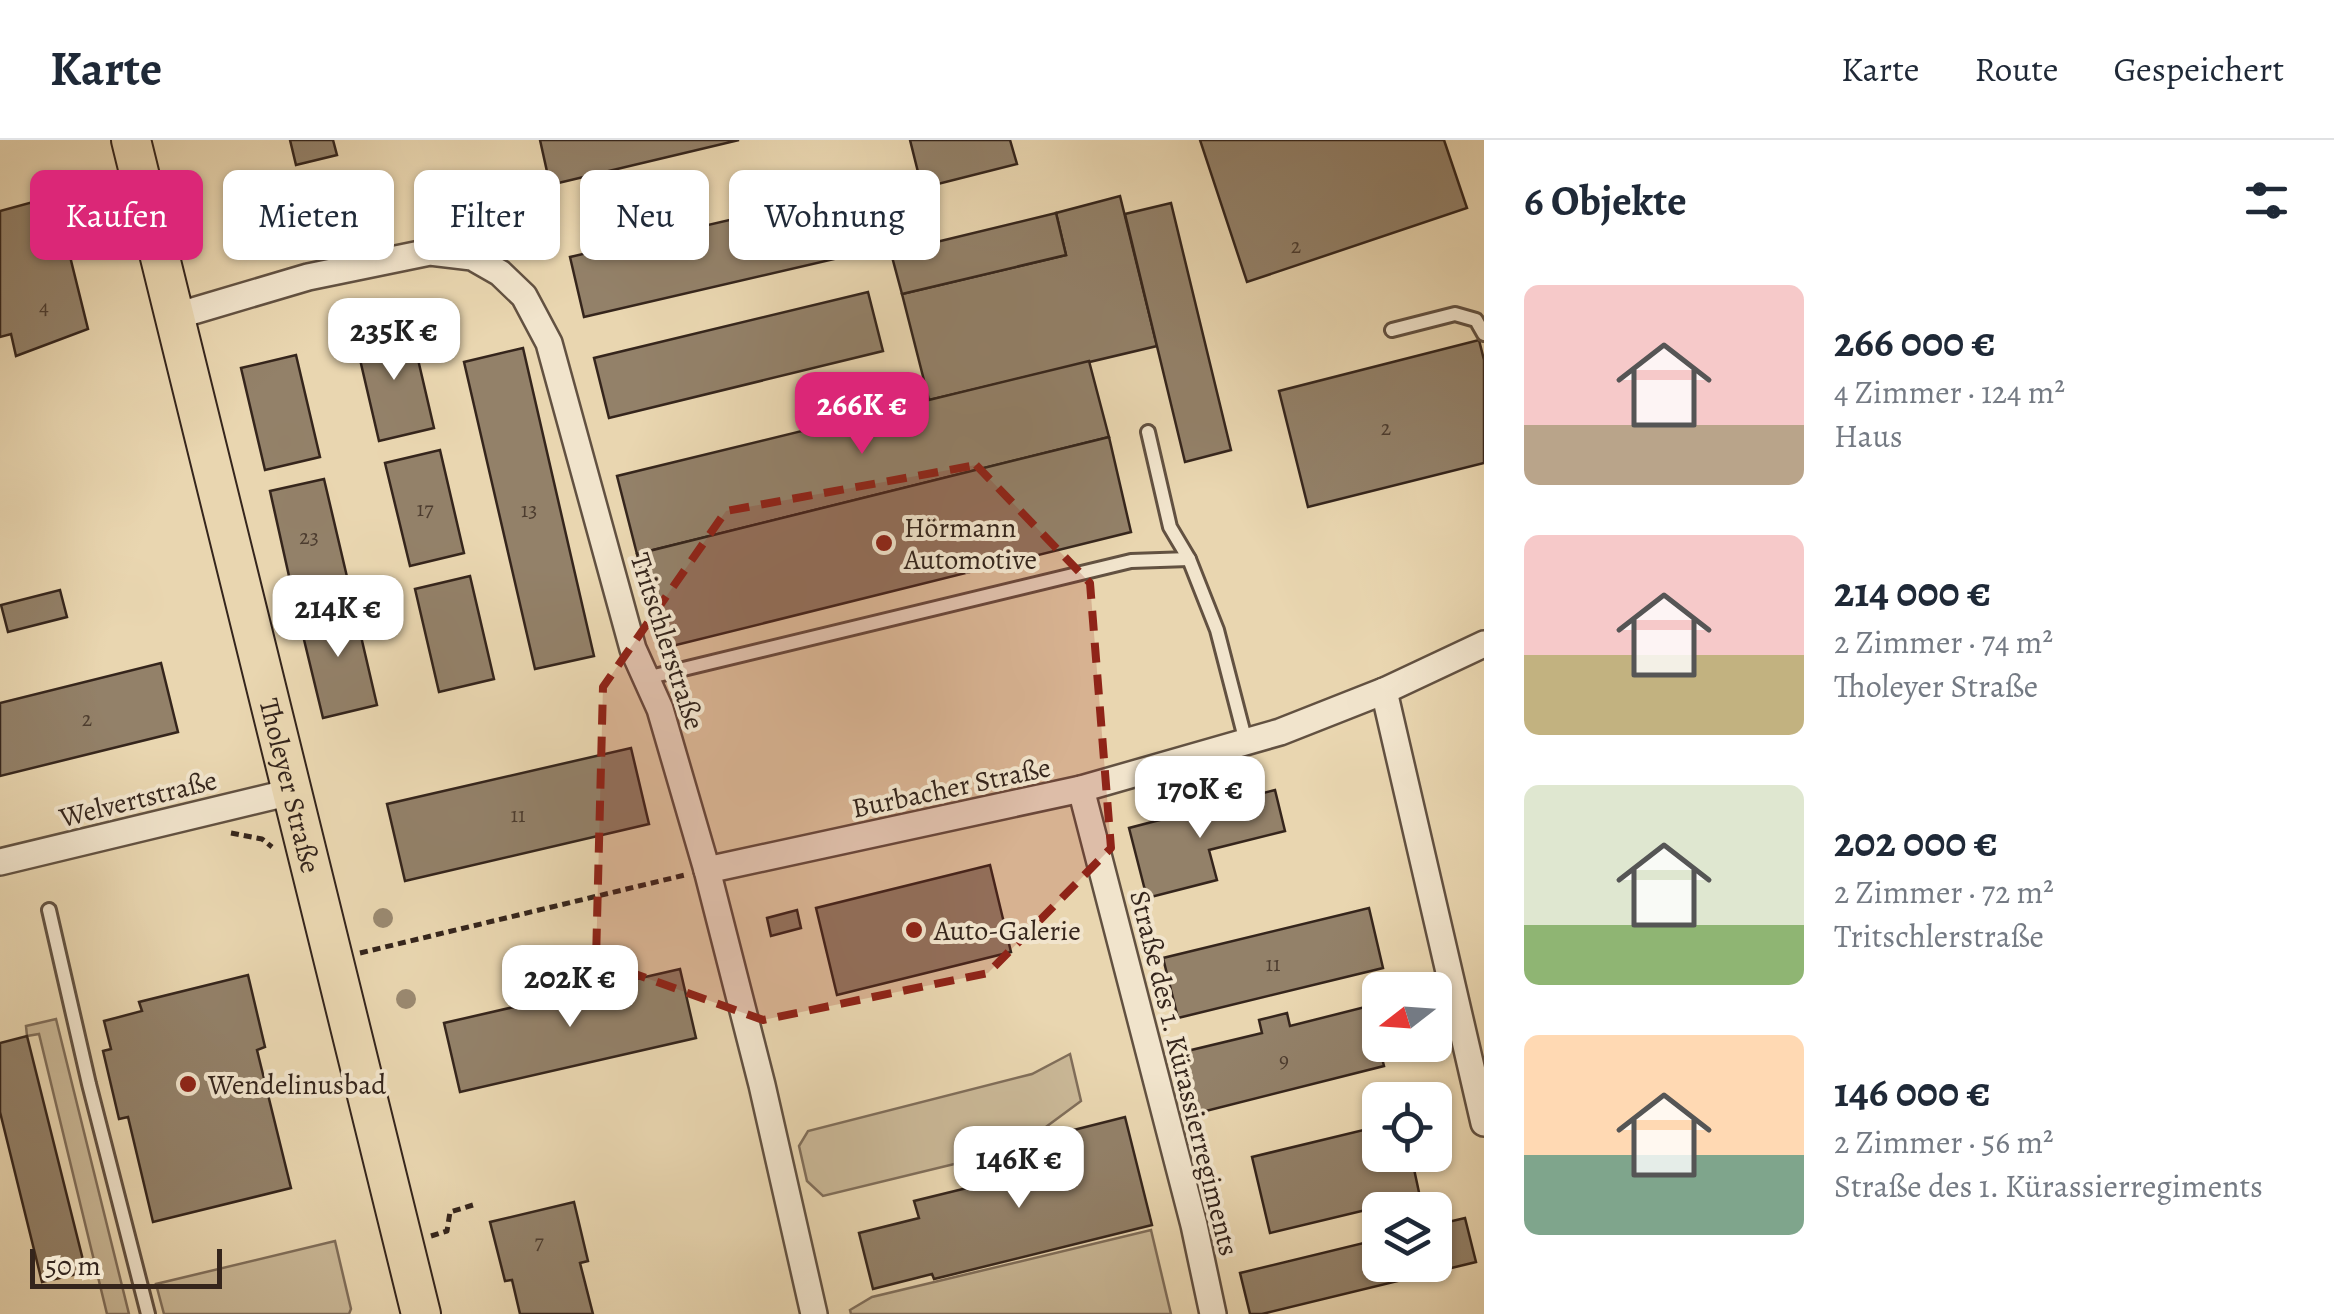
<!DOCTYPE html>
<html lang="de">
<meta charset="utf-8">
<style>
:root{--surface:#fff;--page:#f2f2f3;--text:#1f2937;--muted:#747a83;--line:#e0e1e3;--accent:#db2777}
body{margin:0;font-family:Alegreya,serif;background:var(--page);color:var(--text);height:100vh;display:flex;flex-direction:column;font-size:38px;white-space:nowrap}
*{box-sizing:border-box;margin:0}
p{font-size:32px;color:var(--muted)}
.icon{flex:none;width:55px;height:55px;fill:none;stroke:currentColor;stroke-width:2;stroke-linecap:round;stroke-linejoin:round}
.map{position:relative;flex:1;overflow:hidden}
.drawer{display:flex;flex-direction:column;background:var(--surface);width:850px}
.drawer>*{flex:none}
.top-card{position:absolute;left:30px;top:30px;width:950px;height:90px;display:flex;gap:20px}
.needle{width:65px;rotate:253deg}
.controls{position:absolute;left:1362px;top:832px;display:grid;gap:20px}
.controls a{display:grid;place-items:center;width:90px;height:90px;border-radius:15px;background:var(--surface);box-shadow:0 2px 8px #0004;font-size:50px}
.scale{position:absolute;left:30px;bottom:25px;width:192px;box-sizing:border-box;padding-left:10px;border:5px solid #35251c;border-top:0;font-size:28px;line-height:35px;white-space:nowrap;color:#35251c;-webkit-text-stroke:8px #f1e4cc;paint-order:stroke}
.price{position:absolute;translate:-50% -85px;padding:0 22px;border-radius:20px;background:#fff;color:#222;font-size:32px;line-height:65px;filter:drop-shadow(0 2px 5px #0008)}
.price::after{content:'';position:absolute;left:50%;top:60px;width:30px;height:22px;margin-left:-15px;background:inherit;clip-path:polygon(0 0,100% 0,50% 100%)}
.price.active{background:var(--accent);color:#fff}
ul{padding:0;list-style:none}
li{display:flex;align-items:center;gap:30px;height:250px;padding:0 40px}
li span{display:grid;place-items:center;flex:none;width:280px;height:200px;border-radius:15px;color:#555}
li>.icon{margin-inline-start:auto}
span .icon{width:120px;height:120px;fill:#fffc;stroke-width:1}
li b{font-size:42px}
h2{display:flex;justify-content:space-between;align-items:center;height:120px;padding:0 40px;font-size:42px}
.chip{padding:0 35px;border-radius:15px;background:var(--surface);box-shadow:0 2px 8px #0004;font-size:35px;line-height:90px}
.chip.active{background:var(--accent);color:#fff}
header{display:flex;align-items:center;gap:60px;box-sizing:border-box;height:140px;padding:0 50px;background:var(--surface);border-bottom:2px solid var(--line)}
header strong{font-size:48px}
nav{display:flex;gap:55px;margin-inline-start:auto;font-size:35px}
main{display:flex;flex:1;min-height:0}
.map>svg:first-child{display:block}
.green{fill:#cab897;stroke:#806e5a;stroke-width:2.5}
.building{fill:#938169;stroke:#35251c;stroke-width:2.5}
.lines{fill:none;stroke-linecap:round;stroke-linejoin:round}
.lane-casing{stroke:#625141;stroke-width:18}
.street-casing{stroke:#625141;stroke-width:30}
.primary-casing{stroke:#35251c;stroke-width:42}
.path{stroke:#35251c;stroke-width:5;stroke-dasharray:8 5;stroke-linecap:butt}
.lane{stroke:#f1e4cc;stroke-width:12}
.street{stroke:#f1e4cc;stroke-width:25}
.primary{stroke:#e9d6b0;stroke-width:38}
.tree{fill:#9a8970}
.marked{fill:#8f2418;fill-opacity:0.2;stroke:#8f2418;stroke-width:8;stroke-dasharray:20 12;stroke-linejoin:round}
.poi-dot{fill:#8f2418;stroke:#f1e4cc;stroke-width:4}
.labels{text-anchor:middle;stroke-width:8;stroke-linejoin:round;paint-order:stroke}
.number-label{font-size:22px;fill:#4c3c2f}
.poi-label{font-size:28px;fill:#35251c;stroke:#f1e4cc;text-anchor:start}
.street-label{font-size:28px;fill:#35251c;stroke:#f1e4cc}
</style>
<header>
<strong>Karte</strong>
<nav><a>Karte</a><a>Route</a><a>Gespeichert</a></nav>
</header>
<main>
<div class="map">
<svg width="1484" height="1174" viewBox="0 0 1484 1174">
<rect width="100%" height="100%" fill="#e9d6b0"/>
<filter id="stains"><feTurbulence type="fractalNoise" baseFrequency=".002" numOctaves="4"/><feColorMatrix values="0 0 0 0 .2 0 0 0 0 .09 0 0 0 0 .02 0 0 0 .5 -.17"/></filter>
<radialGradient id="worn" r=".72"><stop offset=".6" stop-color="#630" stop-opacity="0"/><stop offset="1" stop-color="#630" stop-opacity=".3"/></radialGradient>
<g class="green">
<polygon points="56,879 129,1174 107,1174 39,894 27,896 26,886"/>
<polygon points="1070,914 1081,961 1016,1009 823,1056 807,1041 799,1006 808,991 1032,934"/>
<polygon points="1151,1090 1171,1174 851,1174 850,1170 872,1157"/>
<polygon points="335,1101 351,1169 349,1174 164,1174 156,1144"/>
</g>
<g class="building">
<polygon points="290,0 333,0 337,15 296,25"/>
<polygon points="540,0 739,0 550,45"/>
<polygon points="910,0 1010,0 1017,24 922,48"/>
<polygon points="1200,0 1444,0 1467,68 1247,142"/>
<polygon points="846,53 860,113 584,177 570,117"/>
<polygon points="55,56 88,189 16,216 11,194 0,197 0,71"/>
<polygon points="1120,56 1157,206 929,260 902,154 1066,115 1056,73"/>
<polygon points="1171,63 1231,310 1185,322 1125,74"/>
<polygon points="1056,73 1066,115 902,154 891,113"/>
<polygon points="868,152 883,211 609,278 594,218"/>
<polygon points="410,185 434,288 379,301 355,198"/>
<polygon points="1479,200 1484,220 1484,323 1308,367 1279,251"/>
<polygon points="523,208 594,516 535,529 464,222"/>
<polygon points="296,215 320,317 265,330 241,228"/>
<polygon points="1089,221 1109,297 637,414 617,336"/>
<polygon points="1109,297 1131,392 660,509 637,414"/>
<polygon points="440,310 464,413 410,426 385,323"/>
<polygon points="324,339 348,441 293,454 270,351"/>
<polygon points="470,436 494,539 439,552 415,449"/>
<polygon points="60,450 67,477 8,492 1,465"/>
<polygon points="353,462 377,565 323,578 298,475"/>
<polygon points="161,523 178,592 0,636 0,563"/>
<polygon points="631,608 649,684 405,741 387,664"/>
<polygon points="1275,650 1285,691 1209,710 1217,740 1147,758 1129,688"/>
<polygon points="990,725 1011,812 837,855 816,768"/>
<polygon points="1369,768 1383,828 1178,878 1163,818"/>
<polygon points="797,770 801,788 771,796 767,778"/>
<polygon points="680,829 696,898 460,952 444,883"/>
<polygon points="248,835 265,907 257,910 291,1048 153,1082 128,977 119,979 103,911 111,909 104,881 142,871 139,862"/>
<polygon points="1369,866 1384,926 1198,973 1183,912 1262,893 1259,880 1287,873 1290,886"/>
<polygon points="27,896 86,1132 42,1142 0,972 0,903"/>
<polygon points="1125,977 1152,1085 934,1139 932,1134 873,1149 859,1093 919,1078 914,1061 1049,1028 1042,998"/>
<polygon points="1380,986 1380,1015 1411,1015 1420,1057 1270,1093 1252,1017"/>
<polygon points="574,1062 588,1121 580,1123 593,1174 520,1174 512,1140 505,1141 490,1082"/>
<polygon points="1465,1078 1476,1122 1262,1174 1250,1174 1240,1133 1380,1099 1380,1125 1435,1125 1435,1085"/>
</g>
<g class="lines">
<g class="lane-casing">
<g id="lane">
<polyline points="1392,190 1455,174 1476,180 1484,194"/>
<polyline points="1148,292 1170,387 1189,419 1217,490 1246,602"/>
<polyline points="646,538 1131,421 1189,419"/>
<polyline points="49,770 89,944 148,1174"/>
</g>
</g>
<g class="street-casing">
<g id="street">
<polyline points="173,177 308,137 430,112 472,117 500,133 524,156 549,203 633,509 660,569 707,730 762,945 814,1174"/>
<polyline points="1384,551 1484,983"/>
<polyline points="1081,649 1194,1085 1213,1174"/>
<polyline points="0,722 291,652"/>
<polyline points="707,730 1081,649 1280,592 1384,551 1484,504"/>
</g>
</g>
<g class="primary-casing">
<g id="primary">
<path id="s1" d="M 131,0 L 421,1174"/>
</g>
</g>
<g class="path">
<polyline points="231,693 262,699 272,707"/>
<polyline points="360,813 685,735"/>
<polyline points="431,1096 447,1091 450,1072 473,1065"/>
</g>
<use href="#lane" class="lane"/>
<use href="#street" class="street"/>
<use href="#primary" class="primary"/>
</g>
<g class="tree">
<circle cx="383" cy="778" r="10"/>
<circle cx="406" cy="859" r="10"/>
</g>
<path class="marked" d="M 976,325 L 1090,443 L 1111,708 L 988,833 L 763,880 L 596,820 L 603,547 L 726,371 Z"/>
<g class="poi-dot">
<circle cx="884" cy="403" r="10"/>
<circle cx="914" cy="790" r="10"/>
<circle cx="188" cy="944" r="10"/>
</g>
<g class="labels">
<g class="number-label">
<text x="1296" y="113">2</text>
<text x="44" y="174">4</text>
<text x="1386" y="295">2</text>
<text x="425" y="376">17</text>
<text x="529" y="377">13</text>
<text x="309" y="404">23</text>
<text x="87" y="586">2</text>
<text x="518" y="682">11</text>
<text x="1273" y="831">11</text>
<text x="1284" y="927">9</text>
<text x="539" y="1109">7</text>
</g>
<g class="poi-label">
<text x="904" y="397">Hörmann<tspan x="904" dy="32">Automotive</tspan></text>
<text x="934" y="800">Auto-Galerie</text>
<text x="208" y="954">Wendelinusbad</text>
</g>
<g class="street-label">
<text transform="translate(668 501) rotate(72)" y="10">Tritschlerstraße</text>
<text dy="10" stroke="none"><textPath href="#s1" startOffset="665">Tholeyer Straße</textPath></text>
<text transform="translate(951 647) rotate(-12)" y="10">Burbacher Straße</text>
<text transform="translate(138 658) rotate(-14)" y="10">Welvertstraße</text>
<text transform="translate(1185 933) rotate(76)" y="10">Straße des 1. Kürassierregiments</text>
</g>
</g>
<rect width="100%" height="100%" filter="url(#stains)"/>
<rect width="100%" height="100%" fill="url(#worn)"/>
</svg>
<div class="controls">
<a><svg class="needle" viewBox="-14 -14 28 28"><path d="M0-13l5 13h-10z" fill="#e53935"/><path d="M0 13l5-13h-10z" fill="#747a83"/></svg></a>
<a><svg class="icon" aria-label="locate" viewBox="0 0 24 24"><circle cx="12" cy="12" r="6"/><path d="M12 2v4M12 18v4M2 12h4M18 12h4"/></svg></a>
<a><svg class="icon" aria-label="layers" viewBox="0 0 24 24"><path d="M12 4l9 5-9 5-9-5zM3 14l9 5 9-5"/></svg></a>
</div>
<div class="scale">50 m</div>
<b class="price" style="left:394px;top:243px">235K €</b>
<b class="price active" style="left:862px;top:317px">266K €</b>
<b class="price" style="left:338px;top:520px">214K €</b>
<b class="price" style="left:1200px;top:701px">170K €</b>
<b class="price" style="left:570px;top:890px">202K €</b>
<b class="price" style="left:1019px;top:1071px">146K €</b>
<div class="top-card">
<a class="chip active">Kaufen</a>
<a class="chip">Mieten</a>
<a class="chip">Filter</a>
<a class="chip">Neu</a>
<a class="chip">Wohnung</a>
</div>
</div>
<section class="drawer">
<h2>6 Objekte<svg class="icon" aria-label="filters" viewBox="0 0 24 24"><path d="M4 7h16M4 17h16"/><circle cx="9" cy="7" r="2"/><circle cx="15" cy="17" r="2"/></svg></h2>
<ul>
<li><span style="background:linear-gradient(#f6c9c9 70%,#b9a48a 0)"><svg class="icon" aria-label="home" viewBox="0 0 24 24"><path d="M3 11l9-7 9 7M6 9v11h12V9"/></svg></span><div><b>266 000 €</b><p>4 Zimmer · 124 m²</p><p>Haus</p></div></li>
<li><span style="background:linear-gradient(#f6c9c9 60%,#c2b280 0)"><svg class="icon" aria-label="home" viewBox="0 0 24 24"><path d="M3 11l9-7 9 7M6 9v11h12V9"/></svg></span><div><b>214 000 €</b><p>2 Zimmer · 74 m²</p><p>Tholeyer Straße</p></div></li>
<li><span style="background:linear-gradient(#dfe7d0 70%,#8fb573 0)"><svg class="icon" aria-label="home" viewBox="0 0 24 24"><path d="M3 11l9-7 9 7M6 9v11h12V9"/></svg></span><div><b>202 000 €</b><p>2 Zimmer · 72 m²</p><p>Tritschlerstraße</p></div></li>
<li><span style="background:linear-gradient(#ffd9b3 60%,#7fa58c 0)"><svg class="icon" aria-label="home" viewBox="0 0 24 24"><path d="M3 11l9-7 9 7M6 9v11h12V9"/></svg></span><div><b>146 000 €</b><p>2 Zimmer · 56 m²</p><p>Straße des 1. Kürassierregiments</p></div></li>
</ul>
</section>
</main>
